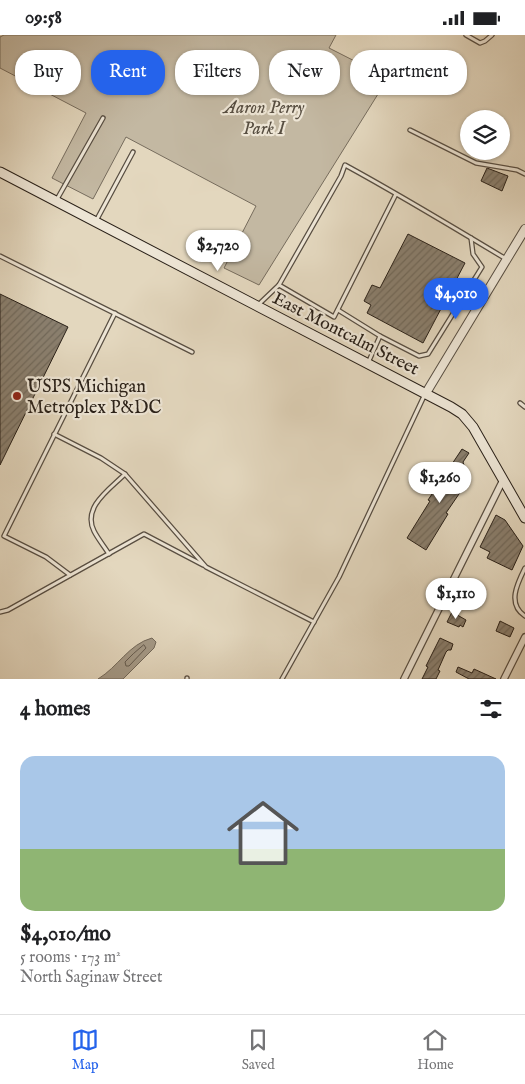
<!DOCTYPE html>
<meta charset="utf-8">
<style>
:root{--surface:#fff;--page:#f6f6f6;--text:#202124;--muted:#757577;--line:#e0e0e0;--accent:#2563eb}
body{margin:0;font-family:"IM FELL English",serif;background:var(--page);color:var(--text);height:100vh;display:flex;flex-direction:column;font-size:19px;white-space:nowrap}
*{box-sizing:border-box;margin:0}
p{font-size:16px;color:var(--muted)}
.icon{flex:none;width:28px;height:28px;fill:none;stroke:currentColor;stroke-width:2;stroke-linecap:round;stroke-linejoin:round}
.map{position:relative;height:644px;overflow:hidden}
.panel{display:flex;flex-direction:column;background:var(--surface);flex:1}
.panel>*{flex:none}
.guide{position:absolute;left:15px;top:15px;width:495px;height:45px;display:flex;gap:10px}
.fabs{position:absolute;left:460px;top:75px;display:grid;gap:10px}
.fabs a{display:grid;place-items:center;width:50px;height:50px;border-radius:50%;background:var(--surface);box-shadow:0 1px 4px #0004;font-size:25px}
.price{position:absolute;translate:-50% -42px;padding:0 11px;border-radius:18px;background:#fff;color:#222;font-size:16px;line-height:32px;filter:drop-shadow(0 1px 2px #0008)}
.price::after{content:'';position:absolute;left:50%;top:30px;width:15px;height:11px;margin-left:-8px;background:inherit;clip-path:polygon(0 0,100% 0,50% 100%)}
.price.selected{background:var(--accent);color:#fff}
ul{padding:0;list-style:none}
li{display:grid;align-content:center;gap:10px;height:265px;padding:0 20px}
li span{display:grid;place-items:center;height:155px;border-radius:15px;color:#555}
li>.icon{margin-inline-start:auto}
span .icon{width:90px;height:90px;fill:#fffc;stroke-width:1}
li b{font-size:21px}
h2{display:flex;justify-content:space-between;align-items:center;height:60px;padding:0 20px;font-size:21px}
.pill{padding:0 18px;border-radius:20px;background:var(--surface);box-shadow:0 1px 4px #0004;font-size:18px;line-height:45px}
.pill.selected{background:var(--accent);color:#fff}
.status{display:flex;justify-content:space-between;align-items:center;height:35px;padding:0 25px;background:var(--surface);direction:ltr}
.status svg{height:14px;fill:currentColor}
.dock{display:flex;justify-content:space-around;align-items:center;height:70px;border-top:1px solid var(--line);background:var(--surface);font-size:14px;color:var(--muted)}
.dock a{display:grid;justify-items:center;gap:2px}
.dock .selected{color:var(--accent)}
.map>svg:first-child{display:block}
.park{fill:#c3b8a2;stroke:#766c5d}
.water{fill:#a49986;stroke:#73695a}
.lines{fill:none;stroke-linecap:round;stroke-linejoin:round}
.shore{stroke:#665c4f;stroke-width:1}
.building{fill:url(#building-hatch);stroke:#292018}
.service-casing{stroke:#584e42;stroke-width:5.5}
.minor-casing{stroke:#584e42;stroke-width:8}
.tertiary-casing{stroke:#584e42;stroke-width:10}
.secondary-casing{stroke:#292018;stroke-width:11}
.service{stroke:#ede5d5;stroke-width:3}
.minor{stroke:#ede5d5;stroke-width:5.5}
.tertiary{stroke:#ede5d5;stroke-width:8}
.secondary{stroke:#ede5d5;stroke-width:9}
.poi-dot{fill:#8f2418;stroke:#ede5d5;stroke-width:2}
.labels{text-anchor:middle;stroke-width:4.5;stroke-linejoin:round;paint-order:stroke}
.park-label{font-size:18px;font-style:italic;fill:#574e41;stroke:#ede5d5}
.street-label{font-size:18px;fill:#292018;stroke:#ede5d5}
.poi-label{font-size:18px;fill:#292018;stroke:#ede5d5;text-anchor:start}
</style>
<div class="status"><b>09:58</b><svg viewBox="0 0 49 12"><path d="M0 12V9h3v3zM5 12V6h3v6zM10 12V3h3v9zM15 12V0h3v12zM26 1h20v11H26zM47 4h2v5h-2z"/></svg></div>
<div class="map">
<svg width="525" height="644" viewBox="0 0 525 644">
<defs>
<pattern id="building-hatch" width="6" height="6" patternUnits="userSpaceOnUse" patternTransform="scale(1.25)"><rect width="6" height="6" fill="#8a7f6e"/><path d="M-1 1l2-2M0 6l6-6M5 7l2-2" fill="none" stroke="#716859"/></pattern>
</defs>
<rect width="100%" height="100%" fill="#e3d7be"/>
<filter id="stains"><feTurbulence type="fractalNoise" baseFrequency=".004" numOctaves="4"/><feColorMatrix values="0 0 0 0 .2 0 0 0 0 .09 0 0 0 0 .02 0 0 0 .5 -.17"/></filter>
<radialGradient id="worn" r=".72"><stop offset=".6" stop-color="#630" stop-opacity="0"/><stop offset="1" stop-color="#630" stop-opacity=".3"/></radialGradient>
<polygon class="park" points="4,0 336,0 329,13 388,43 259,250 224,233 256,171 126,102 93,164 52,143 86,78 0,33 0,2"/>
<path class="water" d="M 152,603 L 156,607 L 154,613 L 123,644 L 98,644 C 118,632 129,609 152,603 Z"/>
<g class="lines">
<polygon class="shore" points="144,610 146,613 129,631 126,631 125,627 133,619"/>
</g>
<g class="building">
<polygon points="487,133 508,141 502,156 481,146"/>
<polygon points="408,199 465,228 423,308 367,278 371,270 364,266 372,250 380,253"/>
<polygon points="0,259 68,292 0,430"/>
<polygon points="462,414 469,418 463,427 467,439 458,453 461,456 446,478 448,479 426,515 407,503 430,466 428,465"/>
<polygon points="496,480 505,485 523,511 512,535 487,523 490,517 480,512"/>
<polygon points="452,577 466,585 463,592 460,590 459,592 447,587"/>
<polygon points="500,586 514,593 510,602 496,596"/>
<polygon points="440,603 453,609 451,615 448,615 446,617 438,635 440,636 436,644 422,644 428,632 426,631"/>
<polygon points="458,632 472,638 474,634 496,644 469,644 456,637"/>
</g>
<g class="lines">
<g class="service-casing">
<g id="service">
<polyline points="466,0 480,8 485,6 492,0"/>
<polyline points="410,95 476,128 517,135 525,139"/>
<path d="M 396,159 L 334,282 L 279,250 L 341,141 L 345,130 C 400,160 453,192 506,224"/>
<polyline points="56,166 103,83"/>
<polyline points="96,186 133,117"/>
<polyline points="0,221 192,317"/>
<polyline points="258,270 279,250"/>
<polyline points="338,275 380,301 368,328"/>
<polyline points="380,301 419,321 428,319 482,232 473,219 471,203"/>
<polyline points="520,368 525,372"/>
<polyline points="54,399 101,423 125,439 206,532 314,587"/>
<path d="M 109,519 C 104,511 98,504 94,496 C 82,472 110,454 125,439"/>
<path d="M 525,533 C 517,549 507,569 525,581"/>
<polyline points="70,540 46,522 4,501 115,278"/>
<polyline points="0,577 8,575 144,499 203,530"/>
<polyline points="187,643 187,644"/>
<polyline points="282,644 339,542 425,359"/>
</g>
</g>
<g class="minor-casing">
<g id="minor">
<polyline points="404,644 503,445"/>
<polyline points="504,644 525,602"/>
</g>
</g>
<g class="tertiary-casing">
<polyline id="tertiary" points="426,358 525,194"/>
</g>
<g class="secondary-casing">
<polyline id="secondary" points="0,137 451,372 462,379 473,392 525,483"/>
</g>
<use href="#service" class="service"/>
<use href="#minor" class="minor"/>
<use href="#tertiary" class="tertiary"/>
<use href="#secondary" class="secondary"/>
</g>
<circle class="poi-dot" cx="17" cy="361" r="5"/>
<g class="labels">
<g class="park-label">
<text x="264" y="78">Aaron Perry<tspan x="264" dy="21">Park I</tspan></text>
</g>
<g class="street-label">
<text transform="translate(346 298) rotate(27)" y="6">East Montcalm Street</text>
</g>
<g class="poi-label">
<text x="27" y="357">USPS Michigan<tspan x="27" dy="21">Metroplex P&amp;DC</tspan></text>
</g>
</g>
<rect width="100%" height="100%" filter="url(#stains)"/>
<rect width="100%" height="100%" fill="url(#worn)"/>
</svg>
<div class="fabs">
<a><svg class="icon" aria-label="layers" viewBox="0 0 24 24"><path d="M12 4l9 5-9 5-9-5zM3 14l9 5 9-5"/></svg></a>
</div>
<b class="price" style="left:218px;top:237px">$2,720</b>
<b class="price selected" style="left:456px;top:285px">$4,010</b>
<b class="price" style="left:440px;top:469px">$1,260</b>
<b class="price" style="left:456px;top:585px">$1,110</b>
<div class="guide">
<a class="pill">Buy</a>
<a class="pill selected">Rent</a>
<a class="pill">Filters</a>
<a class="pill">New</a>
<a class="pill">Apartment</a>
</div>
</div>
<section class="panel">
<h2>4 homes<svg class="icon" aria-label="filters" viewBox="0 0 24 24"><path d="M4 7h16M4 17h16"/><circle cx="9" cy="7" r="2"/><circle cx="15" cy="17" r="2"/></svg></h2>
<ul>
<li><span style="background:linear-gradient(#a9c7e8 60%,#8fb573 0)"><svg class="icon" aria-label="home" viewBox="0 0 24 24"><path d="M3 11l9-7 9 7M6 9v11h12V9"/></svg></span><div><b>$4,010/mo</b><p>5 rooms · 173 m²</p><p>North Saginaw Street</p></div></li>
</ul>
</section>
<nav class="dock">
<a class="selected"><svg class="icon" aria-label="map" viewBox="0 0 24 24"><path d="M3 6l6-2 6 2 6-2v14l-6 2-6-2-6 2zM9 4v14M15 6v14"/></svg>Map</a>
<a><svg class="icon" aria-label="saved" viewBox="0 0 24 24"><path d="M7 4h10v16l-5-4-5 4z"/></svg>Saved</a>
<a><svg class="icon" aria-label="home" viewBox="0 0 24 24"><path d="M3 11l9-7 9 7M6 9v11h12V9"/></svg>Home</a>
</nav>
